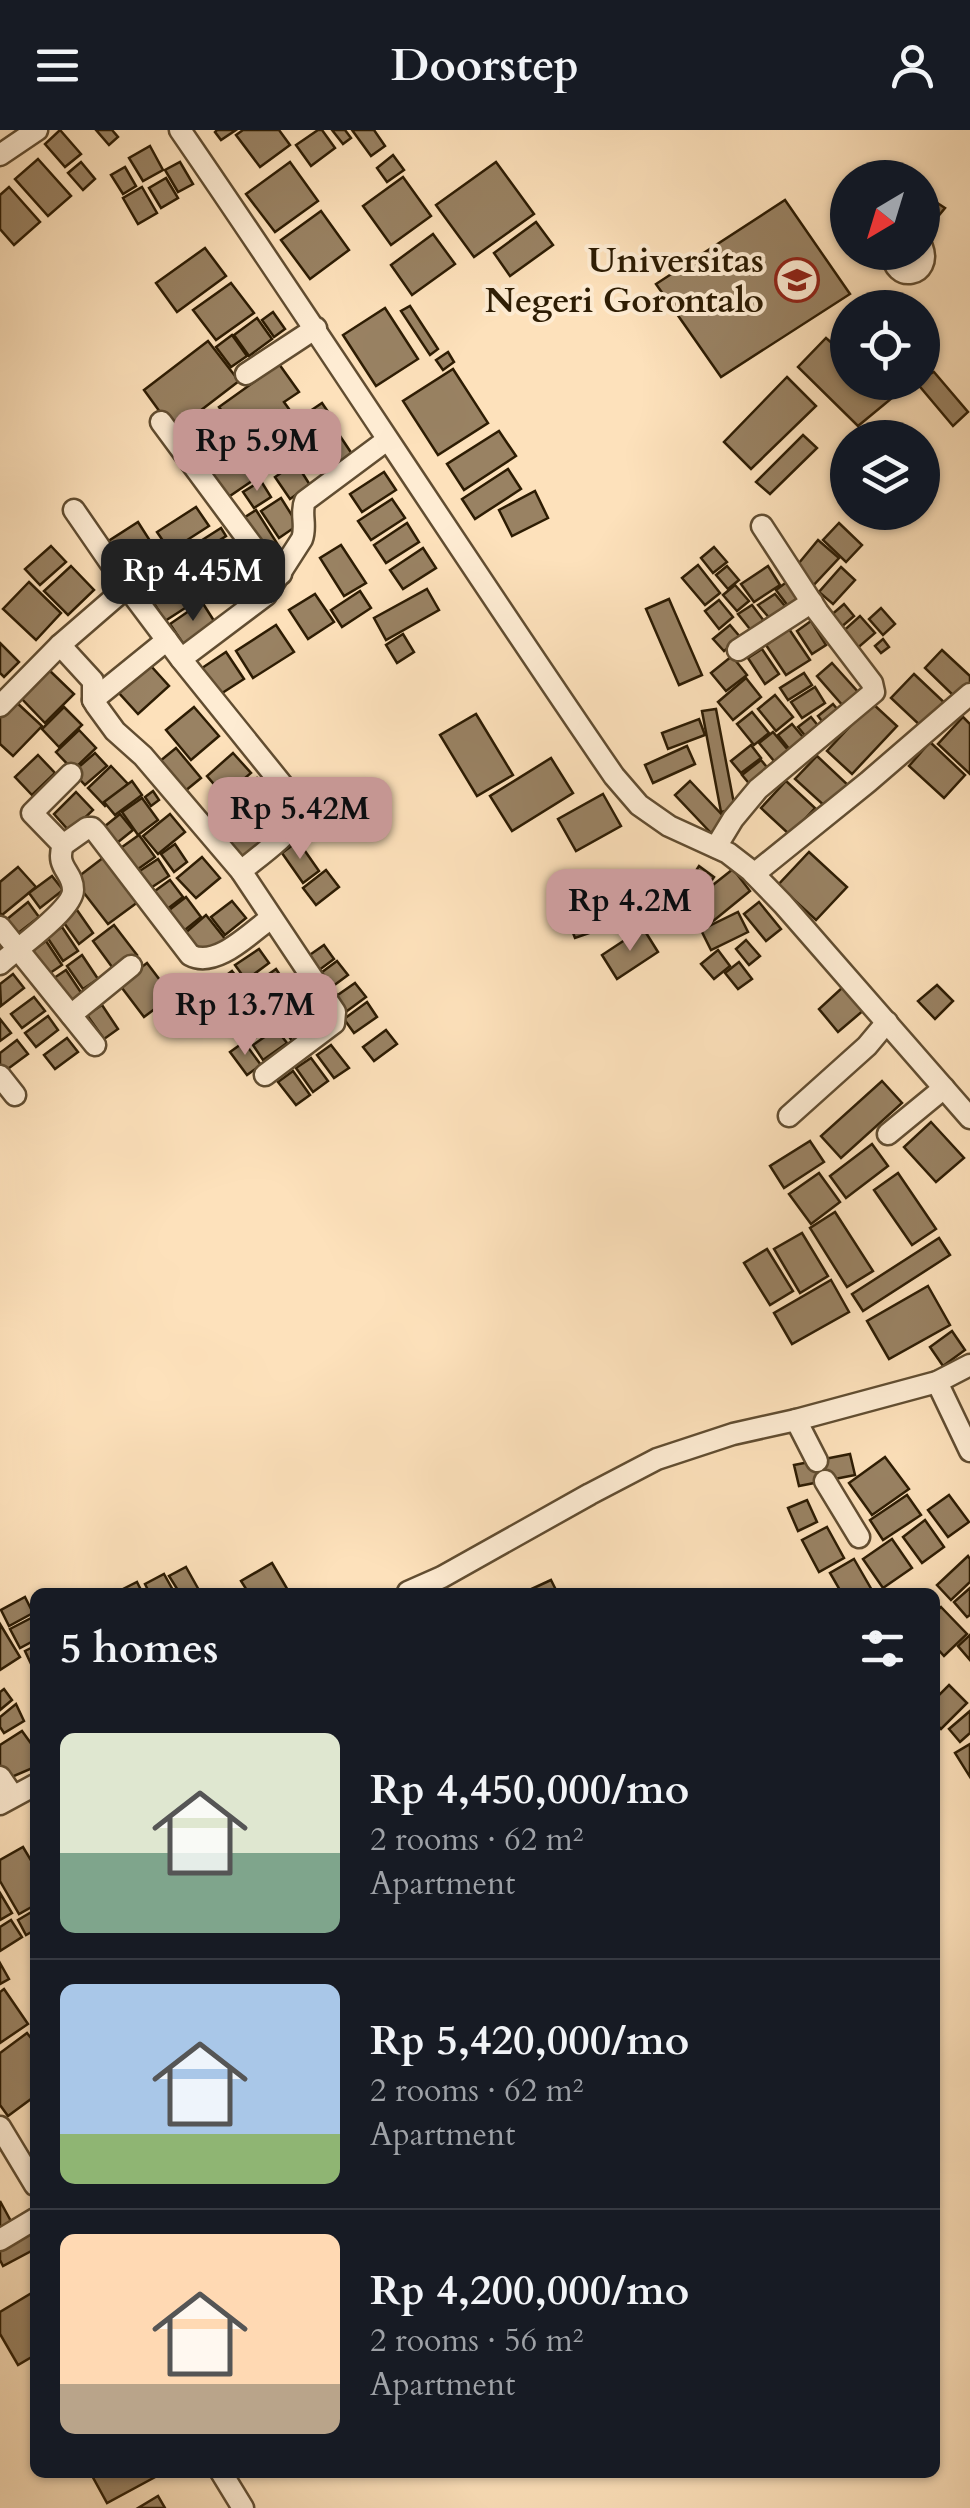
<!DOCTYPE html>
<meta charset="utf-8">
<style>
:root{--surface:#171b24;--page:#242831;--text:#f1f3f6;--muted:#9ea1a6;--line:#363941;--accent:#c59692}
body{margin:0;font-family:Cardo,serif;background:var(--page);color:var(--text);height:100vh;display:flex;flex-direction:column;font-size:38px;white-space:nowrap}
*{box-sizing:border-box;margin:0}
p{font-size:32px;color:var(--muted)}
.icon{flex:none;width:55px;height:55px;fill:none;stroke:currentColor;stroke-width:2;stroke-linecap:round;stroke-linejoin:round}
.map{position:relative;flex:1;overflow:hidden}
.details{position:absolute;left:30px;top:1458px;width:910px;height:890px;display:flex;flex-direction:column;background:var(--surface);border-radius:15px;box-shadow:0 2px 8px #0004}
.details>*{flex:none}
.needle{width:65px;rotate:218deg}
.fabs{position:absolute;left:830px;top:30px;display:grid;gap:20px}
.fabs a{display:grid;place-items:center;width:110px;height:110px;border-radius:50%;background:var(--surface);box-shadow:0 2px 8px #0004;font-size:50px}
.price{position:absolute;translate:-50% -85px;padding:0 22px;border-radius:20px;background:var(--accent);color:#111;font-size:32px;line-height:65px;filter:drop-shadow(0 2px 5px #0008)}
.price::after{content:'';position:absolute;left:50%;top:60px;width:30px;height:22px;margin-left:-15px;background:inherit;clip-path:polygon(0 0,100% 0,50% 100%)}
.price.current{background:#222;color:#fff}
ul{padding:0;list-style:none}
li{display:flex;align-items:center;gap:30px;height:250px;padding:0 30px}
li+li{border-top:2px solid var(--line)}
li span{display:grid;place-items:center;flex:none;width:280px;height:200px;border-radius:15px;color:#555}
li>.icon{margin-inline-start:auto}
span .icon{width:120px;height:120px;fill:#fffc;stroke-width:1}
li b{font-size:42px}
h2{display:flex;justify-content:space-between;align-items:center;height:120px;padding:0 30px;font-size:42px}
header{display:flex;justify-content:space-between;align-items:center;height:130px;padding:0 30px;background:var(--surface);font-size:45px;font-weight:700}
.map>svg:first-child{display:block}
.building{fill:#998263;stroke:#2d1c03;stroke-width:2.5}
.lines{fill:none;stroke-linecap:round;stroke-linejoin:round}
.minor-casing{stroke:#614d31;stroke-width:25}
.minor{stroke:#feecd3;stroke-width:20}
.labels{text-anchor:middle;stroke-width:8;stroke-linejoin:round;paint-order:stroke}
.poi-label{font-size:35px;font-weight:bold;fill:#2d1c03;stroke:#feecd3;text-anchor:end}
</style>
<header><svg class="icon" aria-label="menu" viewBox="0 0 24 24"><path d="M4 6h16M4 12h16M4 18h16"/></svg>Doorstep<svg class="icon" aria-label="person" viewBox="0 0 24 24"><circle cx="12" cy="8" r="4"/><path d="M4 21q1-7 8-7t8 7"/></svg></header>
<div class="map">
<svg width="970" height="2378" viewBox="0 0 970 2378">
<rect width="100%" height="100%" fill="#fde1bb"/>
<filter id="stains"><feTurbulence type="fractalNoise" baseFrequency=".002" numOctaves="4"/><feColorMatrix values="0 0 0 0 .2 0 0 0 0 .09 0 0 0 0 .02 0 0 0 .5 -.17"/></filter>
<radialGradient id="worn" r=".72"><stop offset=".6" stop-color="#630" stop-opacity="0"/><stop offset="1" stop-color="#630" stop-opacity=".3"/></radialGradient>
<g class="building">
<polygon points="60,0 81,24 65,37 45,14"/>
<polygon points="96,0 112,0 118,7 109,15"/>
<polygon points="217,0 236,0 221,10 215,2"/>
<polygon points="243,0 279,0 290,15 260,37 236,5"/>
<polygon points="318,0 322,0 335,18 311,36 296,15"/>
<polygon points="332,0 345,0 351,8 343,14"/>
<polygon points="352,0 374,0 385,16 371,26"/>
<polygon points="150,16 163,40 143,51 129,28"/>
<polygon points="393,25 404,40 387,52 377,38"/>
<polygon points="38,29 71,66 48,86 15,49"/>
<polygon points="81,32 95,49 83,60 68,43"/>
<polygon points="180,32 193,54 178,62 165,40"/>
<polygon points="290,32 318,71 275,102 246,64"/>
<polygon points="496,32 534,84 474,127 436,75"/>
<polygon points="125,37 136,56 123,64 111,45"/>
<polygon points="403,47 431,86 391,115 363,76"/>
<polygon points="166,48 178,68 161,78 149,58"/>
<polygon points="9,57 40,92 14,115 0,99 0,65"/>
<polygon points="142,57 157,83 138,94 123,68"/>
<polygon points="922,63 945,78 931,95 922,88"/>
<polygon points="785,70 850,164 721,247 656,154"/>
<polygon points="321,81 349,120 310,149 281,110"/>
<polygon points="536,92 553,115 510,146 494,123"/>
<polygon points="433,104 455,134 412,165 391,135"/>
<polygon points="205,118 226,146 177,182 156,153"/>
<polygon points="231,153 254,183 216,210 193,180"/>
<polygon points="410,176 438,219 430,225 401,181"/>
<polygon points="385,178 418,229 376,256 343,205"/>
<polygon points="273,182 285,199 274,207 262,190"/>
<polygon points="257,188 272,209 249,226 234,205"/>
<polygon points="232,205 247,226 231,237 216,217"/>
<polygon points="826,208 848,227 848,252 875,252 892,268 858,296 798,237"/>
<polygon points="208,211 239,251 196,284 236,336 282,306 293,323 224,370 144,260"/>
<polygon points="448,222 454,232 443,240 436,230"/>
<polygon points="279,234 299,262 284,272 294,286 266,306 256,292 239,305 219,277"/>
<polygon points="453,239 488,293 438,325 403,271"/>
<polygon points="934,242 968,282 953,296 916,252 922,252 922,248"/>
<polygon points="787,247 816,276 751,339 724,312"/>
<polygon points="322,273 339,298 298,324 282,300"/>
<polygon points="499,301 516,326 464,360 447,334"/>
<polygon points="338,303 354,327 326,345 311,321"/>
<polygon points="236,305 247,320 239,327 227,311"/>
<polygon points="803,305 817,318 770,364 756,352"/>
<polygon points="296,333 310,355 290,369 275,347"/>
<polygon points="508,339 521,359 475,389 462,369"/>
<polygon points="384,342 396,360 362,382 350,364"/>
<polygon points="261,351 271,367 254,378 243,362"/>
<polygon points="535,361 548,388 512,406 499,380"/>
<polygon points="281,368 298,395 279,408 261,381"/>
<polygon points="392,369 405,388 371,410 358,391"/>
<polygon points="196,377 209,396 170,421 157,402"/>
<polygon points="256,380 280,418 263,429 239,391"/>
<polygon points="138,392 154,417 123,437 107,412"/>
<polygon points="407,393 419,412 386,433 374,415"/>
<polygon points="839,393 862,415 846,432 823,410"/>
<polygon points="221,398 226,406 180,436 174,428"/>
<polygon points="818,410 839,428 809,460 794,439"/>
<polygon points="231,412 237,422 193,452 186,441"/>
<polygon points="341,415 366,453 344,466 320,428"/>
<polygon points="51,416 66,432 40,455 25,439"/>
<polygon points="714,417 727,432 713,443 701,428"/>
<polygon points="423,418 436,438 403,459 390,440"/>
<polygon points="156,423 169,444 139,463 125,442"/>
<polygon points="241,427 251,442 218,464 208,448"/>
<polygon points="698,435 720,463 705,475 682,448"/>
<polygon points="71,436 94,460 68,485 44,461"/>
<polygon points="727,436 739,450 728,459 716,445"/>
<polygon points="768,436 780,455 754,472 741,454"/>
<polygon points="841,437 855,450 833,474 819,462"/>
<polygon points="180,447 196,471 165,491 150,467"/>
<polygon points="788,451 802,473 791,480 776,460"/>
<polygon points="29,452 61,483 36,510 3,479"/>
<polygon points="735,455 749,471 737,481 723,465"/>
<polygon points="427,459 439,480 386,510 374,488"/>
<polygon points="360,461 371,478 342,497 331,480"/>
<polygon points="315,464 334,492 308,509 289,480"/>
<polygon points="775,464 789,481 773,492 758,475"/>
<polygon points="669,469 702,545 679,555 646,479"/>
<polygon points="719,470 733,487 719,499 705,481"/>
<polygon points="202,472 216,494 184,515 170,494"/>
<polygon points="844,474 854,486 839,499 829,487"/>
<polygon points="752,475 767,495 753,503 738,484"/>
<polygon points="881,478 895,494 883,505 869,489"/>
<polygon points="860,486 875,503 854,521 839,505"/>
<polygon points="811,491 826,515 812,524 797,501"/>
<polygon points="276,495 294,522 253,548 236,521"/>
<polygon points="730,495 741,508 724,521 713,509"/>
<polygon points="789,499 810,530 786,545 766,515"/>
<polygon points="403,504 414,522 397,533 386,515"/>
<polygon points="883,509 889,517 881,523 875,516"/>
<polygon points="0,513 19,532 4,547 0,543"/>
<polygon points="762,519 779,544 765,554 748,528"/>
<polygon points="942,520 970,546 970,557 958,570 925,538"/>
<polygon points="226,522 244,549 219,565 202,538"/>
<polygon points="732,526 747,545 726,561 711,543"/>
<polygon points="832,533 859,563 844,577 817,546"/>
<polygon points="151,536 169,556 138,584 119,563"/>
<polygon points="49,540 74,564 45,593 21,568"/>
<polygon points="804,543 812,555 788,570 780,558"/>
<polygon points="914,544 948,576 925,600 891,568"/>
<polygon points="746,548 761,567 733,590 718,572"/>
<polygon points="815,557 825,573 802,588 791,572"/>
<polygon points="775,565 793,587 776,601 758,579"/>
<polygon points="15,571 42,596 13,626 0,614 0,587"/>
<polygon points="872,573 897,596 852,644 827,621"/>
<polygon points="833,574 843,586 828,599 818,586"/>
<polygon points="64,577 82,595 59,617 42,599"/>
<polygon points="194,577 219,606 191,630 166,600"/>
<polygon points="716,579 735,679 721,682 702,581"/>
<polygon points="752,582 769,603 754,615 737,594"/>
<polygon points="476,584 513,645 477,666 440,605"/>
<polygon points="811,587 824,603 811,613 798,597"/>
<polygon points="963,587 970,594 970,644 938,614"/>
<polygon points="699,589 705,605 668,619 662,603"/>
<polygon points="792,594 808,613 794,625 778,605"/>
<polygon points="79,600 96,618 73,640 56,622"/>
<polygon points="773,602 793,626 779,637 759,613"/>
<polygon points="930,612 965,645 944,668 909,636"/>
<polygon points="751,615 761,628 741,643 731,631"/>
<polygon points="687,616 695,634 653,653 645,635"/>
<polygon points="176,618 201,648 179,666 154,636"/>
<polygon points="95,623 107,636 85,655 73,642"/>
<polygon points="233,623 251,643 224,666 207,646"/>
<polygon points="38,625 55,643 32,665 15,647"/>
<polygon points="817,626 849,656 828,679 795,649"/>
<polygon points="551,628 573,663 512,701 490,666"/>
<polygon points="761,630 771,642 752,657 742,645"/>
<polygon points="111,636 128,654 105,676 88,658"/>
<polygon points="257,648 276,670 251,691 232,668"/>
<polygon points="132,651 142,665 115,685 104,672"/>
<polygon points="690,651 726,689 711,703 675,665"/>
<polygon points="786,651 815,678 790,705 761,678"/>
<polygon points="153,661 159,670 151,676 145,667"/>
<polygon points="76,662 93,680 70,702 54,684"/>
<polygon points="603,664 621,696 576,721 558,689"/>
<polygon points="142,668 158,690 138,705 122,682"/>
<polygon points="229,674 243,690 220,711 206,695"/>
<polygon points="120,684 133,700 112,717 99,701"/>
<polygon points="170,684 185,702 158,724 143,706"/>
<polygon points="247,693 264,713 241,733 224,713"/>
<polygon points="139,705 155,727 131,744 115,722"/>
<polygon points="298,711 319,741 303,753 282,723"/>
<polygon points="175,714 187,732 174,742 161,724"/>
<polygon points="809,722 847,757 816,790 778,755"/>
<polygon points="108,724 142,769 108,794 74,750"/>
<polygon points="202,727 220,748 196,768 177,748"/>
<polygon points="158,729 169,746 146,761 135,744"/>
<polygon points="699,736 714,747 705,760 690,750"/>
<polygon points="18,737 36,757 2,785 0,783 0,752"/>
<polygon points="733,739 750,761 712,792 694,770"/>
<polygon points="326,740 339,757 316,775 303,758"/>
<polygon points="52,746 63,760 40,778 29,763"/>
<polygon points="170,750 183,767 162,783 148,766"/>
<polygon points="186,767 201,787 180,804 164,784"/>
<polygon points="232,771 246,788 225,805 211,787"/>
<polygon points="28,772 39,787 17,804 6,790"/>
<polygon points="759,772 781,799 766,811 744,784"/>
<polygon points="593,776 601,799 575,808 566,785"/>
<polygon points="77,780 93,803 79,814 62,790"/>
<polygon points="738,782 748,802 711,820 701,800"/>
<polygon points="206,785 226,810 204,828 184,804"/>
<polygon points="114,795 137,825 115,841 93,811"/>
<polygon points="62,797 78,821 63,831 47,807"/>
<polygon points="643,798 658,822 617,849 602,825"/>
<polygon points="746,810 760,826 749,835 736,819"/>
<polygon points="46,811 62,835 47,845 31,822"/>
<polygon points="324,815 334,829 311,846 301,831"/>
<polygon points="259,819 269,833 246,850 235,835"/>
<polygon points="718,820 730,836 714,849 701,834"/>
<polygon points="82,825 98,849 83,859 67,836"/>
<polygon points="337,831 348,845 325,862 314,848"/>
<polygon points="739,832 752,849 738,859 725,843"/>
<polygon points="147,833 172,866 144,887 119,854"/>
<polygon points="276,839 286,854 263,871 252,856"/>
<polygon points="66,840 82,864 68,874 51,850"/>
<polygon points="232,841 243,855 219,872 209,858"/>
<polygon points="13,844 24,858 1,876 0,854"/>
<polygon points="355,853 366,867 343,884 332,869"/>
<polygon points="937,855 953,871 935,889 918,871"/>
<polygon points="843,857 865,879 838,902 819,879"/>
<polygon points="248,860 258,874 235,891 224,877"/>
<polygon points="291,861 301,875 278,892 268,877"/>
<polygon points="34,867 45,881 22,898 11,884"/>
<polygon points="367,872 377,887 354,903 344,889"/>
<polygon points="102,875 118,899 104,909 87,885"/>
<polygon points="305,880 315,894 292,911 282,896"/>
<polygon points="262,881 273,895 249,912 239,897"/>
<polygon points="48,886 58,900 36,917 25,903"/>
<polygon points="0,889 11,903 0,911"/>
<polygon points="276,899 287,913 263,930 253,915"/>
<polygon points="386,900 397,914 374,931 363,917"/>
<polygon points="67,908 78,922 55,939 44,925"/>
<polygon points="17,910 28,924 5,941 0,934 0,923"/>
<polygon points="244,912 261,935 247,945 230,922"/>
<polygon points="331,915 349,938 334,948 317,925"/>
<polygon points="311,928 328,951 313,962 296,938"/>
<polygon points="293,941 310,965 296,975 278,952"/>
<polygon points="882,951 902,973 841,1028 821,1006"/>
<polygon points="931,992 964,1028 936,1052 904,1017"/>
<polygon points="810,1011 824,1032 784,1058 770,1036"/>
<polygon points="872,1014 888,1036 846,1068 830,1046"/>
<polygon points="819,1043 840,1072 811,1094 789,1064"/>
<polygon points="898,1043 936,1099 912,1115 874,1060"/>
<polygon points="835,1082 873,1141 847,1157 810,1098"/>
<polygon points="802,1103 828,1146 800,1163 774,1119"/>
<polygon points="939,1108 950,1125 863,1181 852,1164"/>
<polygon points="767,1119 793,1161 770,1175 744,1133"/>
<polygon points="831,1150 849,1182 792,1214 774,1183"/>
<polygon points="928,1156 950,1195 889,1229 867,1191"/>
<polygon points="952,1201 965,1220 943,1236 930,1217"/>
<polygon points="850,1324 855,1345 799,1356 794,1335"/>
<polygon points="885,1327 909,1359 872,1385 849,1353"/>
<polygon points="907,1365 921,1385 883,1410 870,1390"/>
<polygon points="949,1365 969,1392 948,1407 928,1380"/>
<polygon points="807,1370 817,1392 798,1401 788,1378"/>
<polygon points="925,1390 944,1417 922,1433 903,1407"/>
<polygon points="827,1397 844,1428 819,1442 802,1410"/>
<polygon points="892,1409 912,1438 883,1458 863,1429"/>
<polygon points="968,1426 970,1429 970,1452 951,1470 937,1455"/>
<polygon points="854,1429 873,1462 841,1462 830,1443"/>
<polygon points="272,1433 289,1462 248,1462 241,1451"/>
<polygon points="186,1437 200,1462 179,1462 169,1446"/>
<polygon points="164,1444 174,1462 149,1462 145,1454"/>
<polygon points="551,1450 557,1462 525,1462"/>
<polygon points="137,1452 142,1462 117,1462"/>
<polygon points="970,1458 970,1485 967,1487 954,1472"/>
<polygon points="25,1467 33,1483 9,1496 1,1480"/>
<polygon points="941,1477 967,1504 944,1526 935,1516 935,1482"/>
<polygon points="35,1486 35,1510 20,1518 10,1499"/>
<polygon points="0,1494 20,1527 0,1540"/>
<polygon points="970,1505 970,1530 958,1516"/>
<polygon points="35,1516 35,1535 32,1536 25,1521"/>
<polygon points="949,1555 967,1573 941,1599 935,1593 935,1569"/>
<polygon points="4,1559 12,1570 0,1580 0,1562"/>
<polygon points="16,1574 24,1591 4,1603 0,1597 0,1587"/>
<polygon points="970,1581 970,1603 960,1612 949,1599"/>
<polygon points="22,1601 35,1619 35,1637 7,1649 0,1635 0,1615"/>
<polygon points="970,1614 970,1647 955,1623"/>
<polygon points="23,1717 35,1737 35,1775 19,1784 0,1751 0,1730"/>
<polygon points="0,1763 12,1783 0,1790"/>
<polygon points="35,1780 35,1800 26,1805 18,1790"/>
<polygon points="11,1790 22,1807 0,1821 0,1797"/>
<polygon points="0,1833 9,1849 0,1854"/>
<polygon points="4,1859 28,1894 0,1913 0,1862"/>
<polygon points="27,1903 35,1913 35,1966 8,1986 0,1975 0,1923"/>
<polygon points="0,2071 13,2095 0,2102"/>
<polygon points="31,2098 35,2105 35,2119 3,2136 0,2130 0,2114"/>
<polygon points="35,2161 35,2225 18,2235 0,2204 0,2182"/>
<polygon points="90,2342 155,2342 157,2346 107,2373"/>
<polygon points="158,2366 165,2378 138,2378"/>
</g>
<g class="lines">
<g class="minor-casing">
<g id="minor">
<path d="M 180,0 C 327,214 467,432 614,646 L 639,675 L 669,696 L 728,723 L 750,740 L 783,774 L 970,988"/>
<polyline points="0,25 37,0"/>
<path d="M 892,122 C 893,155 933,146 922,117"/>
<polyline points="246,244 316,198"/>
<polyline points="161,292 266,434 281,444"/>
<path d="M 74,380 L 127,457 L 181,529 L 266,465 L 302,409 C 307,396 300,383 305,371 L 387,310"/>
<polyline points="60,515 93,551 93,570 96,575 115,601 143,626 241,741 335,882 334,893 265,945"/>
<polyline points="738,520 812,472"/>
<path d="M 181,529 L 289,663 C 292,670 298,679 297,687 C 293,703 254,730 241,741"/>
<polyline points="93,570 167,510"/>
<polyline points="0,576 60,515 127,457"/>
<path d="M 63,715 L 87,698 L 92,698 L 96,702 L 190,825 C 216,839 250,803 271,788"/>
<polyline points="716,717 733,689 758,659 874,562 872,553 818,482 762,396"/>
<polyline points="754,744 868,652 970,564"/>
<polyline points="0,797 95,915"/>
<path d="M 0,834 C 16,819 73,780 73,760 C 73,741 55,738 63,715 L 32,683 L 71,644"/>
<polyline points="71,885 131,836"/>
<polyline points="0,946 15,965"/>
<polyline points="789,986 867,916 887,892"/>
<polyline points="888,1004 944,958"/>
<polyline points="937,1252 970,1321"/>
<polyline points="796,1290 817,1331"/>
<polyline points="825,1351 859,1407"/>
<polyline points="408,1462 442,1447 590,1364 657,1329 733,1304 796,1290 937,1252 970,1235"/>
<polyline points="0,1647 13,1666"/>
<polyline points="0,1674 35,1655"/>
<polyline points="0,1997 35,2055"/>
<polyline points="0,2110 35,2089"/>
<polyline points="221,2342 243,2378"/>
</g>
</g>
<use href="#minor" class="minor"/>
</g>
<defs>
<g id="university-ring" transform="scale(2.25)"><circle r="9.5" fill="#feecd3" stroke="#8f2418" stroke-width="1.5"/><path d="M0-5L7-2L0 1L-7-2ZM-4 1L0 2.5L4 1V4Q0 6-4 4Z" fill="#8f2418"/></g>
</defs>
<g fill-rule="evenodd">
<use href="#university-ring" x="797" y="150"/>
</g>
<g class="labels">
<g class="poi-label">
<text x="764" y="142">Universitas<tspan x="764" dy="40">Negeri Gorontalo</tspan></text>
</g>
</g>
<rect width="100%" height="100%" filter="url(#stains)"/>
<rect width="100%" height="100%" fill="url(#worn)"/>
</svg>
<div class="fabs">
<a><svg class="needle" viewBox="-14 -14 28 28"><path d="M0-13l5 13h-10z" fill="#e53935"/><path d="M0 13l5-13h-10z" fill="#9ea1a6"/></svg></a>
<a><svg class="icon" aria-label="locate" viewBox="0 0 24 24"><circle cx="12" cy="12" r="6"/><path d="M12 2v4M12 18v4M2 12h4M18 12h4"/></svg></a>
<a><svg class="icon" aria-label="layers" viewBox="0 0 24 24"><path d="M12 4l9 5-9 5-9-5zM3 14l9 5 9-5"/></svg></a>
</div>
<b class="price" style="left:257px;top:364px">Rp 5.9M</b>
<b class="price current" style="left:193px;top:494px">Rp 4.45M</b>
<b class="price" style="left:300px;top:732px">Rp 5.42M</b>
<b class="price" style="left:630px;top:824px">Rp 4.2M</b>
<b class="price" style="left:245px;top:928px">Rp 13.7M</b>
<section class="details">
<h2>5 homes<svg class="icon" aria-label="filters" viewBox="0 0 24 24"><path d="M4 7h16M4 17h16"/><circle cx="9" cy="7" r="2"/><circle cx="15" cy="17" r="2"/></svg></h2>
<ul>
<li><span style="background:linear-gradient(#dfe7d0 60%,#7fa58c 0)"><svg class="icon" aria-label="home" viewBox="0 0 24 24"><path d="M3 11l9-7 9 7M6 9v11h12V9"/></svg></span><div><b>Rp 4,450,000/mo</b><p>2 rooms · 62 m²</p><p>Apartment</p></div></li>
<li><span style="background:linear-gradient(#a9c7e8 75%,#8fb573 0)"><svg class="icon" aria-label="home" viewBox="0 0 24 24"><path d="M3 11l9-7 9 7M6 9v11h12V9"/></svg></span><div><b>Rp 5,420,000/mo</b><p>2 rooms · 62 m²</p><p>Apartment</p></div></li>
<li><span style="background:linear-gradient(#ffd9b3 75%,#b9a48a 0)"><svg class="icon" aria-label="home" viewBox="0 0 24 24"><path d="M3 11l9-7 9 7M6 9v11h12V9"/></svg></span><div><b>Rp 4,200,000/mo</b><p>2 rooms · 56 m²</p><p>Apartment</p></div></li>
</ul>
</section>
</div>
